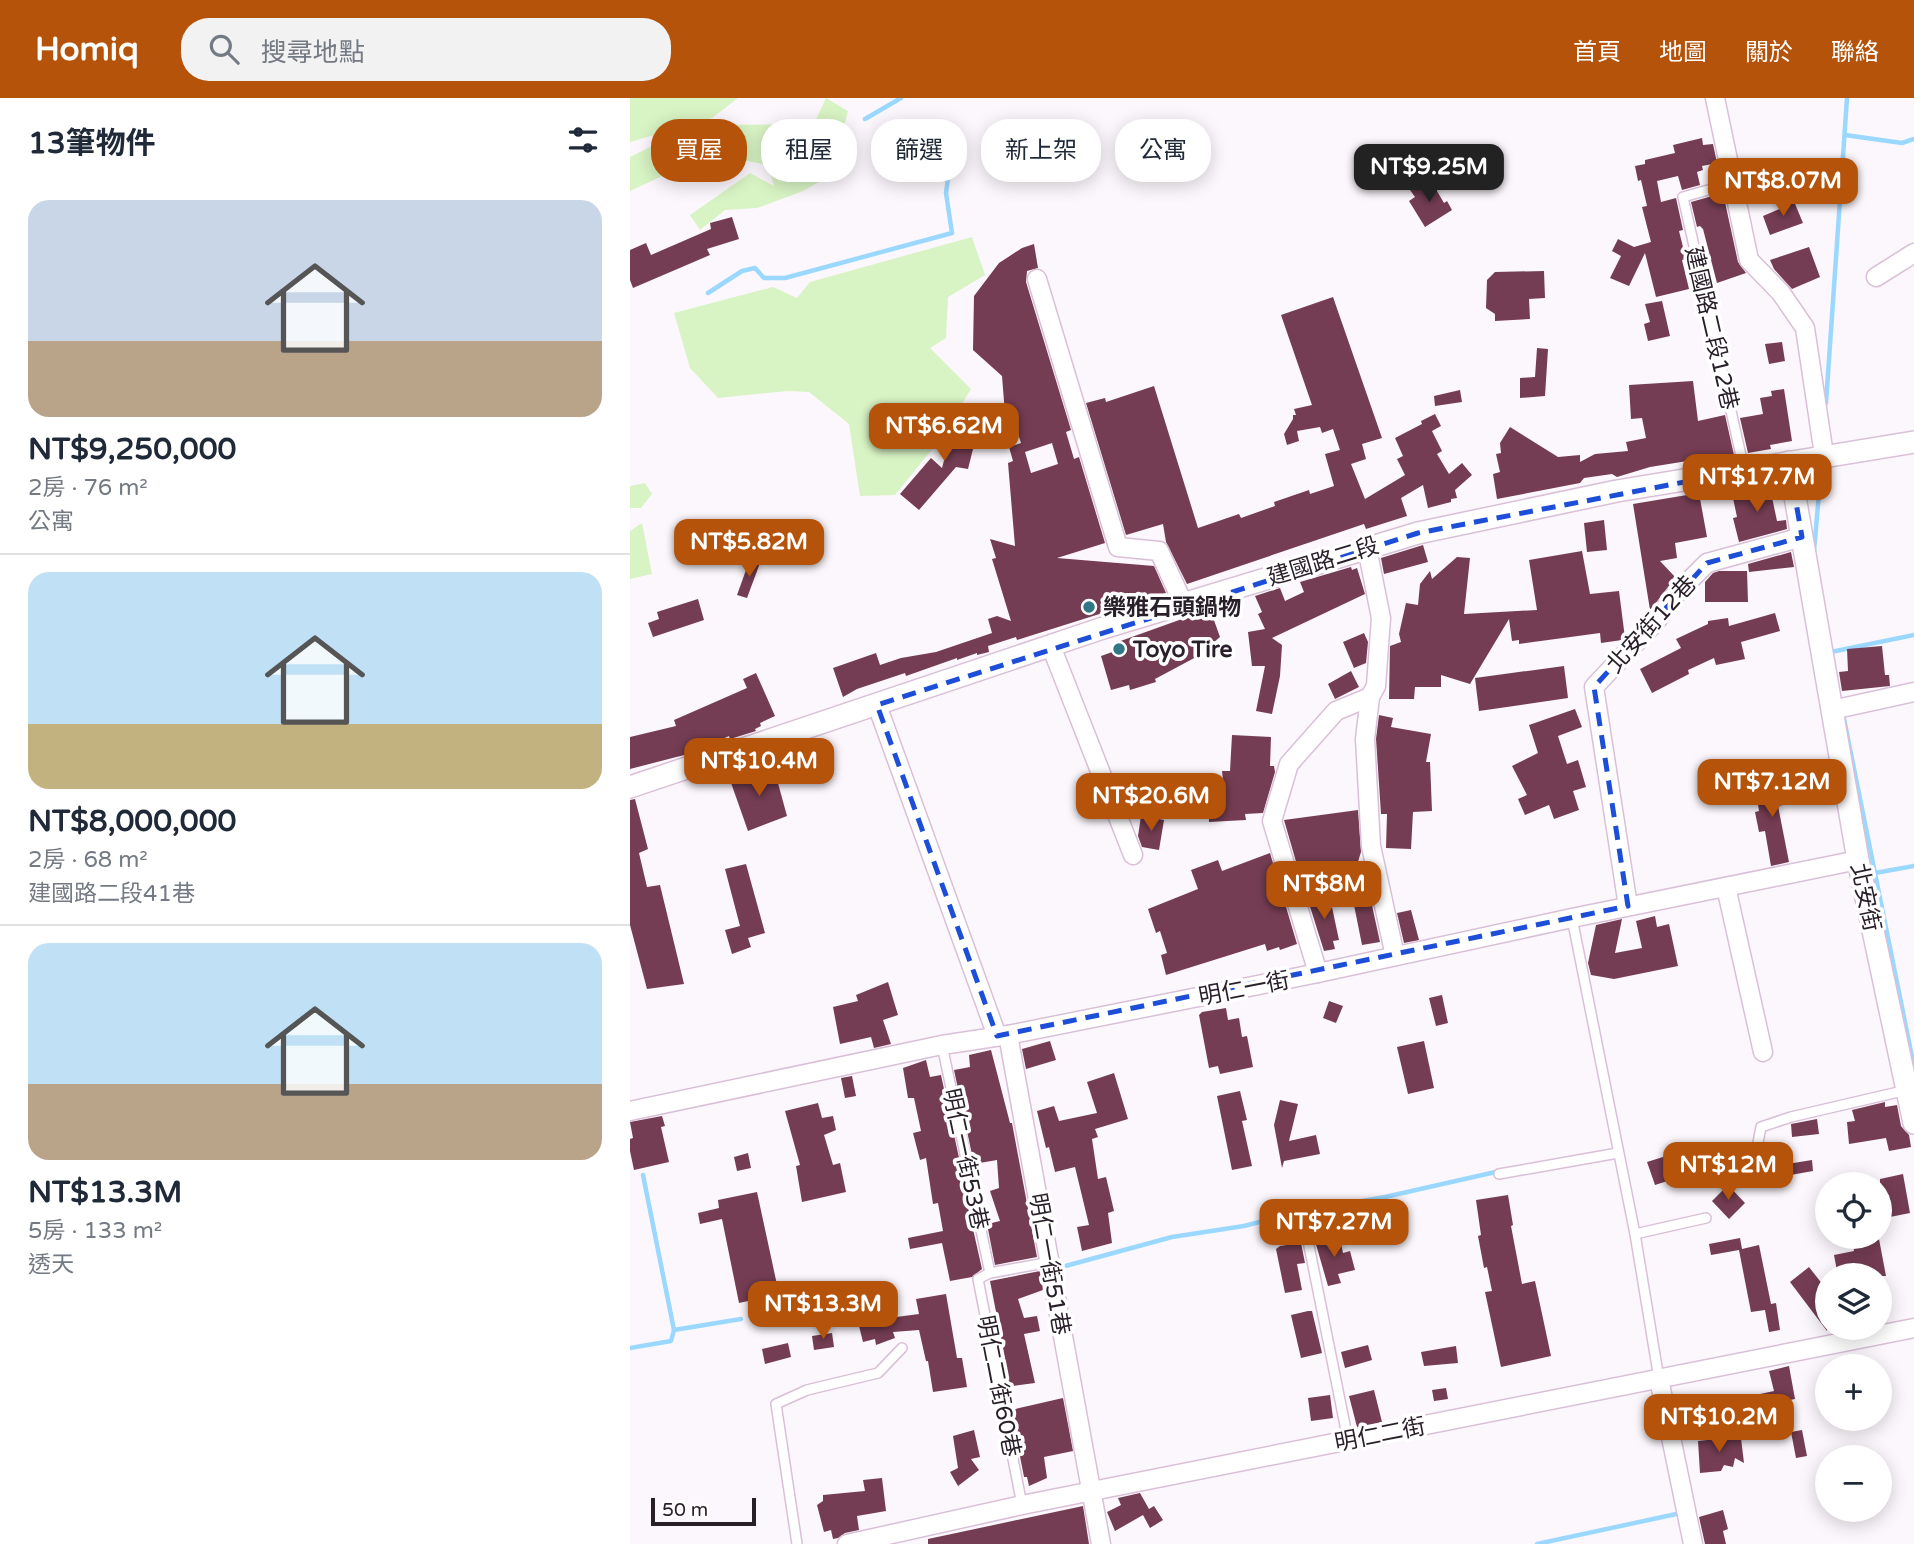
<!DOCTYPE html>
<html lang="zh-TW">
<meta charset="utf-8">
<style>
:root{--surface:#fff;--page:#f2f2f3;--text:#1f2937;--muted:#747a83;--line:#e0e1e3;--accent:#b45309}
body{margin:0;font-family:"Varela Round","Noto Sans TC",sans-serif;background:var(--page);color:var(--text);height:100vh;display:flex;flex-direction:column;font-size:26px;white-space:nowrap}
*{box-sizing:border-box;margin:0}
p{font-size:23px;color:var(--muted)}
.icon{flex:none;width:38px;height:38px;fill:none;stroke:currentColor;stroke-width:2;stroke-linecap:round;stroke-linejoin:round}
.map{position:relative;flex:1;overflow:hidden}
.drawer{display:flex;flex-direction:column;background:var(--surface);width:630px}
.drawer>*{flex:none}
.banner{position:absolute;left:21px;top:21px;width:665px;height:63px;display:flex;gap:14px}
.tools{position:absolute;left:1185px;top:1074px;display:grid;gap:14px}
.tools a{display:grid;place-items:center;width:77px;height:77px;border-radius:50%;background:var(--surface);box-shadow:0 4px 18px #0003;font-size:35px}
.scale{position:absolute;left:21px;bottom:18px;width:105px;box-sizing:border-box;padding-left:7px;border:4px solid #281f28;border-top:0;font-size:19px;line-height:24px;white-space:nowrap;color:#281f28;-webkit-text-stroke:5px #fff;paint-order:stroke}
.price{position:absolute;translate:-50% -60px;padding:0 16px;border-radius:14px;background:var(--accent);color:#fff;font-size:23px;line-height:46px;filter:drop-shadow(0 2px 4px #0008)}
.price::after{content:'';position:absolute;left:50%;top:42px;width:21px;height:16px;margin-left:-10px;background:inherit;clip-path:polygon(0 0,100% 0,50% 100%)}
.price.selected{background:#222;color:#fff}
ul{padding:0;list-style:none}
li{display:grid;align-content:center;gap:14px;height:371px;padding:0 28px}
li+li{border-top:2px solid var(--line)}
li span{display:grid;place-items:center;height:217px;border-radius:21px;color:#555}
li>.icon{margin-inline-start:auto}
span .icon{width:126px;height:126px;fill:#fffc;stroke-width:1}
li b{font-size:30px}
h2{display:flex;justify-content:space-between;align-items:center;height:84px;padding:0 28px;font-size:30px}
.pill{padding:0 24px;border-radius:28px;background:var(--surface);box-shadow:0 4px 18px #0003;font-size:24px;line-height:63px}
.pill.selected{background:var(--accent);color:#fff}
header{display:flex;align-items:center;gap:42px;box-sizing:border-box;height:98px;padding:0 35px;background:var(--accent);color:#fff}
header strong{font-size:33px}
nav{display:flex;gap:38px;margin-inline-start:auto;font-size:24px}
.search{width:490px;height:63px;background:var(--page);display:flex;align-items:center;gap:18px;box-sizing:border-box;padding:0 24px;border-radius:28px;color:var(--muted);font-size:26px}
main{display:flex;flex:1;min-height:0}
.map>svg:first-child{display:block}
.green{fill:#d8f3c4}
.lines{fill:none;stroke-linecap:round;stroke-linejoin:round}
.stream{stroke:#9bd8ff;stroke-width:4.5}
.building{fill:#753d53;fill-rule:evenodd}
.service-casing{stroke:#d9c0d8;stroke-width:12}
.minor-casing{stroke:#d9c0d8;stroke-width:21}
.tertiary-casing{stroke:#d9c0d8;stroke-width:24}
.service{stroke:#fff;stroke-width:9}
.minor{stroke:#fff;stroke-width:18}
.tertiary{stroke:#fff;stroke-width:21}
.marked{fill:none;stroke:#1d4ed8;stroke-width:5;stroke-dasharray:14 9;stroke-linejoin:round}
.poi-dot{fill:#327785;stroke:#fff;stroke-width:2.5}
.labels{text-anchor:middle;stroke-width:7;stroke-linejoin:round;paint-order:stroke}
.street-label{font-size:23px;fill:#281f28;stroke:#fff}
.poi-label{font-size:23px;font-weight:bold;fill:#281f28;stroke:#fff;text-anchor:start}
</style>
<header>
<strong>Homiq</strong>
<div class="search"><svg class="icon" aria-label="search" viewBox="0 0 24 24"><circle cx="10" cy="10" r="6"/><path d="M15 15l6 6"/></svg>搜尋地點</div>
<nav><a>首頁</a><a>地圖</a><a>關於</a><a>聯絡</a></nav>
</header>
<main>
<section class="drawer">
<h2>13筆物件<svg class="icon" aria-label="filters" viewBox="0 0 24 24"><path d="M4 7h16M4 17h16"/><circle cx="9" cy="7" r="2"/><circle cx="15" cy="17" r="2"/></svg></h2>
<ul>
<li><span style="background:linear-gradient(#c9d6e8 65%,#b9a48a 0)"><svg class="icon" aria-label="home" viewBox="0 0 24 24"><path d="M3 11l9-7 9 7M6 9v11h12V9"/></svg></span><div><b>NT$9,250,000</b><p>2房 · 76 m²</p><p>公寓</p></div></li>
<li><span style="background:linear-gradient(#bfe0f5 70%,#c2b280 0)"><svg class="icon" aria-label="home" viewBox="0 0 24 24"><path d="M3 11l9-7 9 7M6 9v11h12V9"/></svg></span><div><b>NT$8,000,000</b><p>2房 · 68 m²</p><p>建國路二段41巷</p></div></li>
<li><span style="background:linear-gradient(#bfe0f5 65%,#b9a48a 0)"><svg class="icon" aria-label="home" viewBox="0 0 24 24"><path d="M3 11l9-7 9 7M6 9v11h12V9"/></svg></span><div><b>NT$13.3M</b><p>5房 · 133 m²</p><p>透天</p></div></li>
</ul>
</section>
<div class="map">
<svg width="1284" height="1446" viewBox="0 0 1284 1446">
<rect width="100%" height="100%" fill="#fcf7fc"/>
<g class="green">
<polygon points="0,0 108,0 82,20 0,44"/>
<polygon points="196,0 218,13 208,53 175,52 194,81 173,93 127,110 95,112 70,132 60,117 120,75 144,88 138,67 107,61 58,66 0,93 0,59 36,41 85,27 184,26"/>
<polygon points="342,139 355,177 318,199 316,240 300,250 341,291 308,344 265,397 230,398 219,326 179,294 157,293 88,300 60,270 44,215 143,189 167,200 180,184"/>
<polygon points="15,385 22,396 11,410 0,410 0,388"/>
<polygon points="12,425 22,476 0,481 0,433"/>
</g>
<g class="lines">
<g class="stream">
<polyline points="235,21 271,0"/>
<polyline points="1215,37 1272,45 1284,41"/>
<polyline points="78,195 112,173 125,170 134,180 155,180 322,135 316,95 318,80 308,77"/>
<polyline points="1196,305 1217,0"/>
<polyline points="1184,453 1190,384"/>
<polyline points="1201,554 1284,537"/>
<polyline points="1214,621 1284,969"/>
<polyline points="1245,775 1284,768"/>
<polyline points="13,1077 44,1232"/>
<polyline points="429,1175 428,1170 542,1139 614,1128 664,1115 755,1099 870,1073"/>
<polyline points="0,1250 41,1243 44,1232 111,1221"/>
<polyline points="907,1446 1051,1415"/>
</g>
</g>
<g class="building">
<polygon points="1072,40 1073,47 1083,46 1087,65 1072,68 1073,72 1067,74 1070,87 1052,92 1048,78 1027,83 1031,104 1046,100 1053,132 1049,133 1056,161 1052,162 1059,191 1026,199 1015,155 999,188 980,180 991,158 982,153 988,141 1004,149 1021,144 1012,109 1017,108 1011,82 1008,83 1005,68 1015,66 1015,62 1045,55 1043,47"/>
<polygon points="794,84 799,92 804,88 814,105 817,103 822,112 795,129 779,103 785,99 780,92"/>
<polygon points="1093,95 1108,164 1116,175 1087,185 1073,131 1070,128 1067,129 1061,104"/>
<polygon points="1163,101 1173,125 1140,137 1133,118 1152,110 1150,106"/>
<polygon points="102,119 109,141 77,151 80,157 3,190 0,182 0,152 16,145 21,157 81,131 80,125"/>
<path d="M 404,146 L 408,170 L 397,173 L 396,184 L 441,332 L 436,334 L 444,361 L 449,359 L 475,445 L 427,460 L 524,468 L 536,495 L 387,542 L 386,539 L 358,548 L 359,554 L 347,557 L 347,555 L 327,562 L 327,560 L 276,578 L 275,575 L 227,591 L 213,599 L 203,570 L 246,555 L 250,567 L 271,560 L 306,554 L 362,535 L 358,521 L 367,518 L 381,523 L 362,461 L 366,460 L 360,441 L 385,448 L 378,365 L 383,363 L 379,349 L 391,345 L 381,314 L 375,316 L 372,278 L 343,252 L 344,198 L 369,165 L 392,150 ZM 422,345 L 428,366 L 401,375 L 395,354 Z"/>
<polygon points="1179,149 1190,179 1162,191 1144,171 1140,162"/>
<polygon points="914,173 915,200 899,201 900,221 865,223 865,216 856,210 857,182 865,174"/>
<polygon points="703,199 752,340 732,346 736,361 721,366 735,401 775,377 767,361 773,358 765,340 792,326 791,323 805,316 811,328 802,333 812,353 807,356 819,376 832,365 842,377 825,392 827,400 821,401 821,404 798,410 793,387 771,400 777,418 736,431 734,426 557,486 536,444 533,426 496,437 456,305 475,300 476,304 524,288 568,430 609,416 611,420 645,408 644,404 679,392 680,396 704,388 695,356 710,352 703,331 692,335 690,329 667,333 669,343 657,347 654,336 663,321 663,317 666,317 664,311 682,307 651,217"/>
<polygon points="1032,203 1040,238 1018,243 1014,226 1020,224 1015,206"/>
<polygon points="1152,244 1155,263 1139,266 1135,246"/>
<polygon points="907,250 918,251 915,298 890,300 890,280 905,279"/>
<polygon points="1063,283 1068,323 1095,317 1104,357 1070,365 1070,361 1020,369 987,379 982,376 954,380 950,385 867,401 863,376 870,374 866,356 871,355 870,345 880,329 928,359 950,357 950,364 965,356 998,353 996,344 1016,340 1012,320 1001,321 999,287"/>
<polygon points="1154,291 1162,343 1140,347 1141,351 1118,355 1110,320 1133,316 1130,300 1142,298 1141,293"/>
<polygon points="830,292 832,304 805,308 804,298"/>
<polygon points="326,317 350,323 338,371 326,369 289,412 270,396 301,360 312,370"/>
<polygon points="1139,385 1147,423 1156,422 1157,431 1109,444 1103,420 1107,419 1103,400 1119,397 1117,390"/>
<polygon points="1069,395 1077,439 1045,445 1047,460 1030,463 1046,480 1020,512 1003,406"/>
<polygon points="974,422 977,452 957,454 954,425"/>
<polygon points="793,447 798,464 754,476 751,460"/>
<polygon points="952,453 960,496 989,493 995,540 992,542 971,545 970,535 889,546 889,542 882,543 879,521 840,586 811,577 811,589 785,589 784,601 759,601 760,548 771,544 769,536 776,505 788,507 790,486 800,473 802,481 827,459 840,460 834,516 907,512 899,462"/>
<polygon points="1161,454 1164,469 1119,474 1118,466"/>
<polygon points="120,461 130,465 117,500 107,497"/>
<polygon points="721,469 722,472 727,470 735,496 642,540 652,547 650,578 642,616 626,613 635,568 622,568 618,534 635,531 628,516 632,514 625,498 650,490 655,503 674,494 670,484"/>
<polygon points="1089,473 1117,473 1118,504 1075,504 1075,484 1083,475"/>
<polygon points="68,501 74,522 23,539 18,525 29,521 27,514"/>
<polygon points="580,511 590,539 568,558 525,581 526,584 500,592 499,587 481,592 471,558 488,552 485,545"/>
<polygon points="1145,515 1150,533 1111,544 1115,561 1086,567 1084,560 1058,572 1059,576 1022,595 1010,571 1051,550 1046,541 1078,526 1078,523 1098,520 1099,528"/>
<polygon points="734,535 738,544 736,565 724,570 713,544"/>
<polygon points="1252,548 1255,577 1259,577 1260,588 1212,593 1209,574 1218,573 1217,551"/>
<polygon points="934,568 938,600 849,613 845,580"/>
<polygon points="721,573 729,589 705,601 698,586"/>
<polygon points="126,575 145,618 130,625 131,628 125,631 126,633 100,641 99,638 58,656 0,671 0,639 46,628 44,622 117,590 113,581"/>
<polygon points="945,611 952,629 928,638 937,666 948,662 956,689 943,693 949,712 924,721 919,707 895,717 888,701 897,697 882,668 908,655 899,627"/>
<polygon points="749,617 763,620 761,629 801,636 796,664 800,664 802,713 783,714 781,751 756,750 757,716 751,716 746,641"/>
<polygon points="602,637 641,639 640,668 644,668 645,674 633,715 615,716 616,722 579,724 578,693 594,691 592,673 600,673"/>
<polygon points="143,667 157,718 118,733 100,682"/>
<polygon points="545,676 569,682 560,718 543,714 549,691 541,689"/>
<polygon points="1154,682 1158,706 1148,708 1159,764 1141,768 1135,733 1129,734 1125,714 1129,713 1125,687"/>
<polygon points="5,701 18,751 9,755 17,789 30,787 54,886 17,891 0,827 0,702"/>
<polygon points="728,712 731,754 723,780 667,767 654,722"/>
<polygon points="511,718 534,722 529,752 512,749 508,738"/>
<polygon points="640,755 667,846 650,852 649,849 637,853 635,846 536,877 531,857 537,855 530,833 526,835 518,811 568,791 561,772 588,762 592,773"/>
<polygon points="116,766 135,835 118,840 121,849 102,856 95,832 110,828 95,771"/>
<polygon points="693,796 694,801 700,800 709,842 703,843 705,851 694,853 677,799"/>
<polygon points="741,803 750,844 732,847 724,807"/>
<polygon points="781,812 789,842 774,845 767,815"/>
<polygon points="1025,818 1027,829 1039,826 1048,868 984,881 961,877 958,865 966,827 992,821 985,855 1012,850 1006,823"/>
<polygon points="258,884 268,917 253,922 261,946 244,950 241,939 210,946 203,909 228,903 226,897"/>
<polygon points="812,897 818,925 806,928 799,900"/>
<polygon points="699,903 713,908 706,925 693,920"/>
<polygon points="596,910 598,922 609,920 612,939 617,938 623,969 590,976 588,968 579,970 569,917 572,914"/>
<polygon points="420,943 426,962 396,971 392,951"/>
<polygon points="794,943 804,990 778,996 767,949"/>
<polygon points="361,952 380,1025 382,1025 407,1159 365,1167 357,1126 370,1123 360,1093 369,1090 367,1062 344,1066 324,972 340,969 339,957"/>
<polygon points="296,962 300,979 311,977 331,1069 329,1069 352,1171 342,1179 320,1183 312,1145 280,1151 278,1140 313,1133 308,1105 303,1106 296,1060 290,1062 283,1035 291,1033 284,1000 278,1000 273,970"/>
<polygon points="484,975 498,1021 465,1031 468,1039 462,1041 468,1081 476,1079 484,1113 478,1115 482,1145 452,1153 447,1129 459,1127 445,1069 425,1074 419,1049 416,1050 407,1013 424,1008 429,1023 467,1015 457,984"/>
<polygon points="222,978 226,998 215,1000 211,980"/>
<polygon points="610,993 617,1022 612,1023 622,1068 602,1072 587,998"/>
<polygon points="650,1002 668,1006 659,1043 686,1037 690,1056 654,1063 652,1070 644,1027"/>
<polygon points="1255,1004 1255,1009 1267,1007 1271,1028 1279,1037 1281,1049 1259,1053 1256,1040 1219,1046 1217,1024 1225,1023 1222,1012"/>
<polygon points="188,1005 192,1020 203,1018 206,1032 194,1037 203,1067 210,1065 216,1094 172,1104 166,1068 170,1067 155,1013"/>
<polygon points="32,1018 35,1028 31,1029 39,1064 4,1072 0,1053 0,1041 3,1040 0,1024"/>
<polygon points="1187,1021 1189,1036 1162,1039 1161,1026"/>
<polygon points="1138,1046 1149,1048 1145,1068 1182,1062 1183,1073 1144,1080 1143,1083 1132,1082"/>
<polygon points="1052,1053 1059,1076 1025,1087 1017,1064"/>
<polygon points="118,1055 121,1070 107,1073 104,1059"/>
<polygon points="1273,1076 1280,1115 1250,1121 1250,1081"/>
<polygon points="1098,1087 1115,1105 1099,1121 1082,1103"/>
<polygon points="127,1094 149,1196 109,1205 92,1121 70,1126 68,1115 89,1110 88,1102"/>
<polygon points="878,1097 883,1127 881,1128 892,1186 905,1183 921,1258 871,1269 855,1194 862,1193 857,1169 854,1170 848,1138 851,1137 846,1102"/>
<polygon points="709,1137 713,1155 720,1153 725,1172 708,1176 711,1185 698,1188 685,1143"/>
<polygon points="1110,1140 1112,1151 1129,1147 1141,1206 1146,1205 1150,1232 1139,1234 1135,1212 1121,1214 1109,1152 1081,1157 1079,1146"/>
<polygon points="1249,1141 1256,1178 1208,1178 1204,1157 1224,1153 1223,1147"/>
<polygon points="671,1145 675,1165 667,1166 672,1192 655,1195 646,1151 650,1148"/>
<polygon points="1179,1169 1197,1192 1197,1233 1160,1184"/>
<polygon points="410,1173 413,1192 388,1201 394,1220 407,1218 410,1233 394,1236 405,1285 376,1289 372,1266 376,1265 360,1183"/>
<polygon points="316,1196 327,1260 332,1260 337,1289 303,1294 298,1263 296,1263 289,1232 263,1234 265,1240 246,1247 245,1241 233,1244 228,1224 289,1216 286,1201"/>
<polygon points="678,1213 682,1213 692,1255 671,1260 661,1217"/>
<polygon points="202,1235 204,1249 184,1252 182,1238"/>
<polygon points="158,1245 161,1259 135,1266 132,1251"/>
<polygon points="738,1247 742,1262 715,1270 711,1254"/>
<polygon points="826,1248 828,1265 794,1268 791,1254"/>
<polygon points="1159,1268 1165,1301 1154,1303 1159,1327 1123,1335 1116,1299 1144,1293 1139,1273"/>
<polygon points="816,1290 818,1301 804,1303 802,1292"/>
<polygon points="744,1292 752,1324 727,1329 719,1298"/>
<polygon points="700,1297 703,1320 681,1323 678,1300"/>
<polygon points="433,1300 443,1353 414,1359 417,1380 399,1388 397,1379 394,1379 381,1312"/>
<polygon points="344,1332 350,1359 341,1361 349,1372 328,1388 320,1374 328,1370 323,1338"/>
<polygon points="1172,1332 1177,1358 1166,1360 1161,1334"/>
<polygon points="1095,1340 1095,1342 1111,1340 1114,1365 1105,1360 1103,1369 1094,1367 1091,1373 1070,1375 1068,1343"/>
<polygon points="252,1380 256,1413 227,1418 229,1432 215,1435 208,1440 203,1441 201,1432 194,1434 187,1407 193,1403 193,1397 235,1393 233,1382"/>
<polygon points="510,1395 519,1411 524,1408 533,1422 520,1430 513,1417 485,1433 477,1414 491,1407 488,1400"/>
<polygon points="453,1408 459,1446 298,1446 298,1441"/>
<polygon points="1093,1412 1098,1431 1093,1433 1096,1446 1075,1446 1069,1419"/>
</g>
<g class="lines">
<g class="service-casing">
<g id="service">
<polyline points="1103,85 1053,99 1114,371"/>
<polyline points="942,820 1005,1136 1029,1281"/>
<polyline points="312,947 360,1175"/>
<polyline points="869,1076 988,1055"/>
<polyline points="1127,1076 1126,1055 1131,1029 1161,1019 1277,992"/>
<polyline points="676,1133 718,1342"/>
<polyline points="1005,1136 1076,1120"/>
<polyline points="392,1407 348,1181 360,1175 420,1164"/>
<polyline points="167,1446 146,1306 177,1292 248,1275 272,1250"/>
</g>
</g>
<g class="minor-casing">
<g id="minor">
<polyline points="1085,0 1119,162 1151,195 1175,230 1194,357"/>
<polyline points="1246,179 1284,155"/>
<polyline points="407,181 488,449 529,453 553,505"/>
<polyline points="737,450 751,520 746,588 740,599 735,641 741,748 765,858"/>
<polyline points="421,548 503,757"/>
<polyline points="247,607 367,938"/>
<polyline points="1202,612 1284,594"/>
<polyline points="1096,789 1133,954"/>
<polyline points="998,808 964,589 1027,522 1045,497 1077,465 1172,439"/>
<polyline points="688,875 642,723 659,666 706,613 740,599"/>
<polyline points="378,937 471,1446"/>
<polyline points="0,1013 312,947 378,937 688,875 942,820 1228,762"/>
<polyline points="1029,1281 1063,1446"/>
<polyline points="217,1446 392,1407 1284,1230"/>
</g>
</g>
<g class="tertiary-casing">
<g id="tertiary">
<polyline points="1159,364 1228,762 1284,1025"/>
<polyline points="0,689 473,530 788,435 987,393 1284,344"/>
</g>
</g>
<use href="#service" class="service"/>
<use href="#minor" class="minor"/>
<use href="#tertiary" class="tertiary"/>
</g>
<path class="marked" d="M 1159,364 L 1172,439 L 1077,465 L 964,589 L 998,808 L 367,938 L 247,607 L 788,435 Z"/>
<g class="poi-dot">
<circle cx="459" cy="509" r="7"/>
<circle cx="489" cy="551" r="7"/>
</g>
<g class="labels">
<g class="street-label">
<text transform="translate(1082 230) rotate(77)" y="8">建國路二段12巷</text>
<text transform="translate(693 463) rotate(-17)" y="8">建國路二段</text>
<text transform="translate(1021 526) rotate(-48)" y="8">北安街12巷</text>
<text transform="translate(1236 799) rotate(78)" y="8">北安街</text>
<text transform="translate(614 890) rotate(-11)" y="8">明仁一街</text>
<text transform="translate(336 1061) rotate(78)" y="8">明仁一街53巷</text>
<text transform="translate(420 1166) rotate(80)" y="8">明仁一街51巷</text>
<text transform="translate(369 1288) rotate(79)" y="8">明仁二街60巷</text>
<text transform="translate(750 1336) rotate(-11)" y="8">明仁二街</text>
</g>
<g class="poi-label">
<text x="473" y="517">樂雅石頭鍋物</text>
<text x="503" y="559">Toyo Tire</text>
</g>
</g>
</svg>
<div class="tools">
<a><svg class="icon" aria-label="locate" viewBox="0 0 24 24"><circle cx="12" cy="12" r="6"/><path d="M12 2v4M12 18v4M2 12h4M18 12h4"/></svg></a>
<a><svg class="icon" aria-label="layers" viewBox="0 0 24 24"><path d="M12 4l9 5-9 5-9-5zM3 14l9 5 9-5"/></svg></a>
<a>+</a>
<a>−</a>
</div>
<div class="scale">50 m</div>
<b class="price selected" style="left:799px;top:106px">NT$9.25M</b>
<b class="price" style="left:1153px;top:120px">NT$8.07M</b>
<b class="price" style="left:314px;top:365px">NT$6.62M</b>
<b class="price" style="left:1127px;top:416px">NT$17.7M</b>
<b class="price" style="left:119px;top:481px">NT$5.82M</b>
<b class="price" style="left:129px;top:700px">NT$10.4M</b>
<b class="price" style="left:1142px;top:721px">NT$7.12M</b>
<b class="price" style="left:521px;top:735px">NT$20.6M</b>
<b class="price" style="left:694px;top:823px">NT$8M</b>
<b class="price" style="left:1098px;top:1104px">NT$12M</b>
<b class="price" style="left:704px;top:1161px">NT$7.27M</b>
<b class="price" style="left:193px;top:1243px">NT$13.3M</b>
<b class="price" style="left:1089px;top:1356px">NT$10.2M</b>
<div class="banner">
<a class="pill selected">買屋</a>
<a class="pill">租屋</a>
<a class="pill">篩選</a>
<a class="pill">新上架</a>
<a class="pill">公寓</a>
</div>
</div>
</main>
